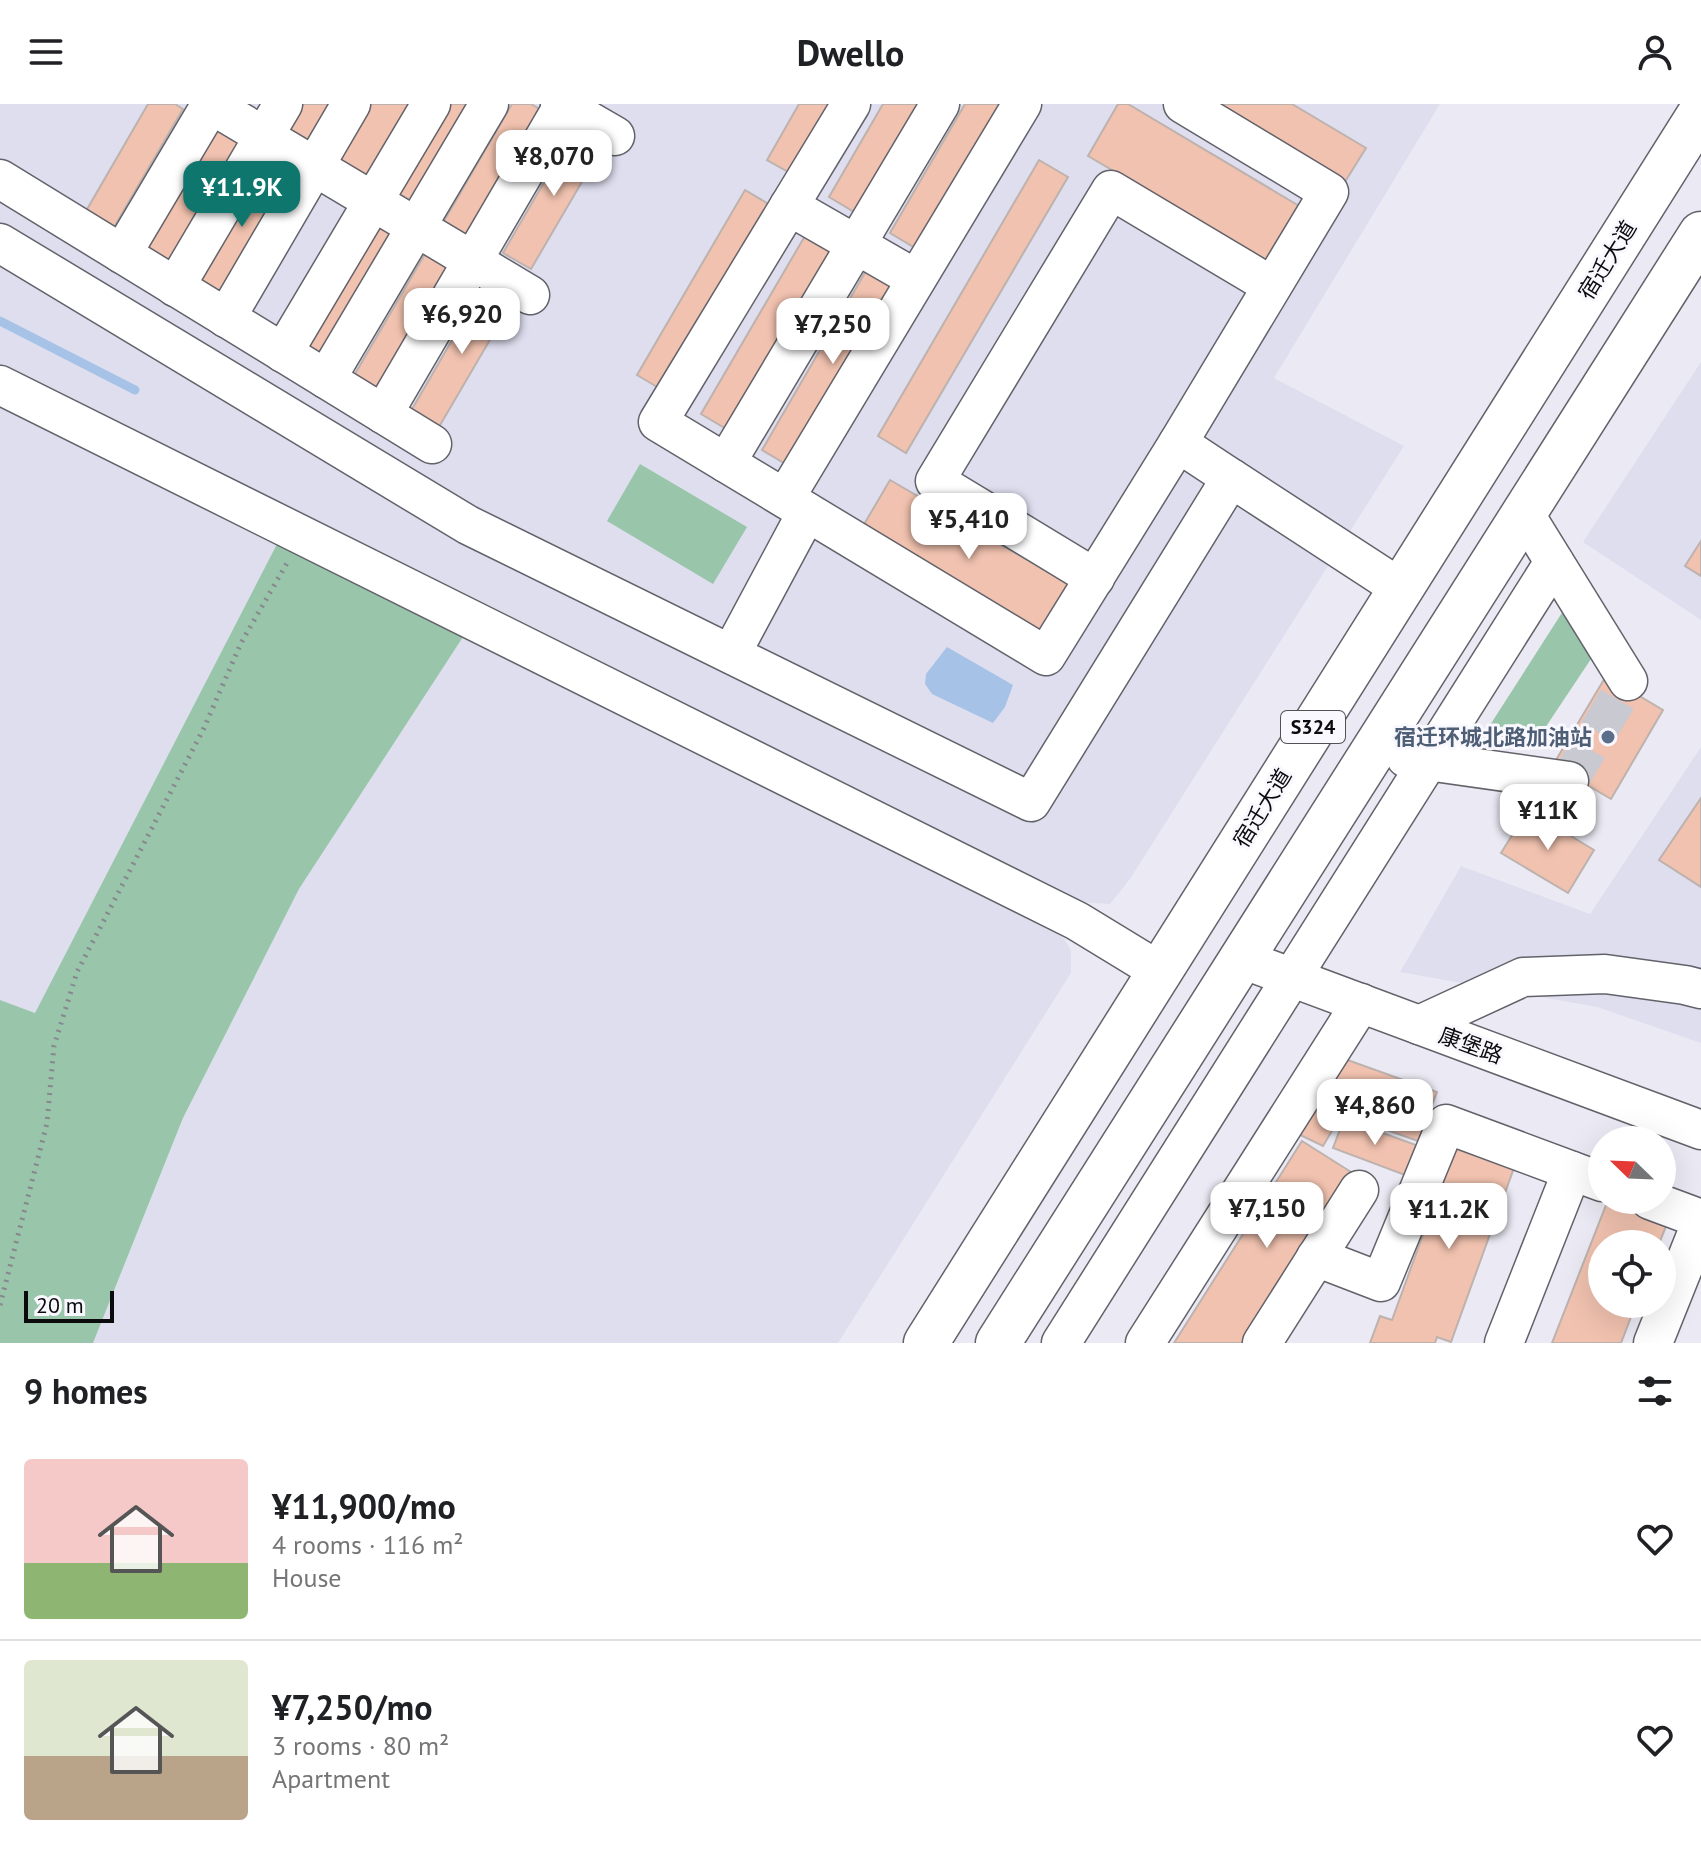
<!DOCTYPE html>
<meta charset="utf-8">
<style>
:root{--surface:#fff;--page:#f6f6f6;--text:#202124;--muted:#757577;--line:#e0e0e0;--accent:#0f766e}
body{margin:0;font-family:"PT Sans","Noto Sans SC",sans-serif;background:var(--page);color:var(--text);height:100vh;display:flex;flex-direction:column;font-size:30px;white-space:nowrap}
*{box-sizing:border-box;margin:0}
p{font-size:26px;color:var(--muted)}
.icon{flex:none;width:44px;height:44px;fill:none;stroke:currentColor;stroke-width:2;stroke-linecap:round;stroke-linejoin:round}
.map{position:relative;height:1239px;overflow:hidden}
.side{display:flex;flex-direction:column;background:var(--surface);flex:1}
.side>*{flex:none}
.needle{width:52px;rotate:293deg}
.tools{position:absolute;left:1588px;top:1022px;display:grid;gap:16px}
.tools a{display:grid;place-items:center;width:88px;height:88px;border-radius:50%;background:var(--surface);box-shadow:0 8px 32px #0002;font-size:40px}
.scale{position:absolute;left:24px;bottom:20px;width:90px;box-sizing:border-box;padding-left:8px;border:4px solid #0b0b0e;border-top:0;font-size:22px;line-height:28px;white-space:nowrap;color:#0b0b0e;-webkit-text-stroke:6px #f9f8fe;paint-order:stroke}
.price{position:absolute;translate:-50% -68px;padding:0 18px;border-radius:16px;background:#fff;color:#222;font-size:26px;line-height:52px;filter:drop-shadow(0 2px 4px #0008)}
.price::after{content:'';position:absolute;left:50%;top:48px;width:24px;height:18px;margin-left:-12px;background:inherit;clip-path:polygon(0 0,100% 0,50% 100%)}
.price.active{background:var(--accent);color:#fff}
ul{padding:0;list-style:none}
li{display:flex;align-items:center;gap:24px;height:200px;padding:0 24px}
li+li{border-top:2px solid var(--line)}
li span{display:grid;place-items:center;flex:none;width:224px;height:160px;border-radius:8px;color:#555}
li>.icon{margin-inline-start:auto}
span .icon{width:96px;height:96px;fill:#fffc;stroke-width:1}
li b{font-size:34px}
h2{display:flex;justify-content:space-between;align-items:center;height:96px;padding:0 24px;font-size:34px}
header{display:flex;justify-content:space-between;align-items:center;height:104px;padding:0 24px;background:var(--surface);font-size:36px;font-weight:600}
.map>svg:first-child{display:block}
.built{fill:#dfdeef}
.green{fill:#99c5aa}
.water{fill:#a6c3e7}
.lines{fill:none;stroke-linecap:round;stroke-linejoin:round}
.stream{stroke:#a6c3e7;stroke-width:9}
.building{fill:#f1c2af;stroke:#bdb2ae;stroke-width:2}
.minor-tunnel{stroke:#c9c9d2;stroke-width:38;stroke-dasharray:38 19;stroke-linecap:butt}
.minor-casing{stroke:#62626a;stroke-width:41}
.major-casing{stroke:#62626a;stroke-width:47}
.path{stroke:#87878e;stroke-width:5;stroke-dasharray:2 6;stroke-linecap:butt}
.minor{stroke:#fff;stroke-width:38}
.major{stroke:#fff;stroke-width:44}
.service-dot{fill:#5c6f8a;stroke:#f9f8fe;stroke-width:3}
.labels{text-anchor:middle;stroke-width:6;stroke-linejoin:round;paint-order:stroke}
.shield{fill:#f9f8fe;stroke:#525256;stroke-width:2}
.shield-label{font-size:20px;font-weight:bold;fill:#0b0b0e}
.street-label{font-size:22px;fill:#0b0b0e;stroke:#f9f8fe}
.service-label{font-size:22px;font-weight:bold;fill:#4e5e75;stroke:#f9f8fe;text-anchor:end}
</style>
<header><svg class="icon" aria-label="menu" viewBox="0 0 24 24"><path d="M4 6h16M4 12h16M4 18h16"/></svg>Dwello<svg class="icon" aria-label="person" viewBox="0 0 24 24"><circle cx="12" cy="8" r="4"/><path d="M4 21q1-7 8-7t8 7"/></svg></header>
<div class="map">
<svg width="1701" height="1239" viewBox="0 0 1701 1239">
<rect width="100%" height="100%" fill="#ebeaf4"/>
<g class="built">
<polygon points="0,0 1440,0 1274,274 1404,342 1130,775 1110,800 1077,798 0,261"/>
<polygon points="1701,258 1701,516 1583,438"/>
<polygon points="0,301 277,440 35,909 0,896"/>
<polygon points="463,533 1062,832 1071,846 1071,869 838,1239 93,1239 183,1014 299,785"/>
<polygon points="1701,643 1701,939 1597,903 1400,868 1461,762 1590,810"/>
</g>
<g class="green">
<polygon points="640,360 747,423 713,480 607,417"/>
<polygon points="277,440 463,533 299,785 183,1014 93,1239 0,1239 0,896 35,909"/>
<polygon points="1565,504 1593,552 1537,636 1483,632"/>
</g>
<polygon class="water" points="947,543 1013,581 1005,603 993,619 932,590 925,580 926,570"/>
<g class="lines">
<polyline class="stream" points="0,217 135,286"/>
</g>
<g class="building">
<polygon points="148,0 175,0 183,5 110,130 82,114"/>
<polygon points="296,0 334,0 312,38 283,22"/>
<polygon points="365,0 415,0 372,75 334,53"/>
<polygon points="440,0 477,0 418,102 390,85"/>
<polygon points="512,0 531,0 545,8 472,134 444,117"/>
<polygon points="799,0 842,0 799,74 767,56"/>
<polygon points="883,0 926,0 861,112 829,93"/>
<polygon points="965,0 1008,0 922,148 890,129"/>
<polygon points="1118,0 1128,0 1306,106 1274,161 1088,52"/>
<polygon points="1208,0 1292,0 1366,44 1343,81"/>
<polygon points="210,22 238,38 165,163 137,147"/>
<polygon points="576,23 604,40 531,165 503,149"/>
<polygon points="265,54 293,71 220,196 191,180"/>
<polygon points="1039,56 1068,73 906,349 878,332"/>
<polygon points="745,86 777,105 669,290 637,271"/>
<polygon points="371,118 399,134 326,260 298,243"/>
<polygon points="809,125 842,144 733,329 701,310"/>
<polygon points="425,150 453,166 380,291 352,275"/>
<polygon points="870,160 903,180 794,365 762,346"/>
<polygon points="484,181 512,198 439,323 411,307"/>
<polygon points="890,376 1079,486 1049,538 859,429"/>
<polygon points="1701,437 1701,472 1685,462"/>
<polygon points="1606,572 1663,606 1611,695 1553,661"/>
<polygon points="1701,694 1701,783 1659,756"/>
<polygon points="1528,706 1594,746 1568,789 1501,749"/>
<polygon points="1342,954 1437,988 1418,1037 1342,1010 1323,1042 1296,1029"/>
<polygon points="1344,1015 1416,1041 1405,1071 1333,1044"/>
<polygon points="1302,1037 1351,1068 1243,1239 1174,1239"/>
<polygon points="1456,1040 1515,1061 1451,1238 1437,1233 1435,1239 1370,1239 1380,1212 1392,1216"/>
<polygon points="1608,1096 1668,1117 1659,1140 1602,1140 1602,1200 1636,1200 1621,1239 1552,1239"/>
</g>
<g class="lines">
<polyline class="minor-tunnel" points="1569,677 1628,577"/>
<g class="minor-casing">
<g id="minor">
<polyline points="210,0 530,191"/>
<polyline points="560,0 615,32"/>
<polyline points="940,0 726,359 1046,552 1178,339 1329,88 1183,0"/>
<polyline points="0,75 432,340"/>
<polyline points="789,102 916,175"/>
<polyline points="0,139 468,421 1031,698 1231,374 1400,484"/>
<polyline points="122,150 211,0"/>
<polyline points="175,183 283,0"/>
<polyline points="226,214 351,0"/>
<polyline points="283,249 431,0"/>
<polyline points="326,275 489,0"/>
<polyline points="0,281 1077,817 1159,867"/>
<polyline points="383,310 563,2"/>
<polyline points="1178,339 1231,374"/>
<polyline points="726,359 658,318 851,0"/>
<polyline points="785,394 1022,0"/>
<polyline points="1524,409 1628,577"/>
<polyline points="1095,474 935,377 1111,86 1272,182"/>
<polyline points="731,550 807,408"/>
<polyline points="1406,654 1569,677"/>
<polyline points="1242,855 1701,1026"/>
<polyline points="1419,921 1523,873 1605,870 1685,881 1701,885"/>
<polyline points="1650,1096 1701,1115"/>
<polyline points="1316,1153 1381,1178 1446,1020 1602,1078"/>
<polyline points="1061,1239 1554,458"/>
<polyline points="1145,1239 1361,899"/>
<polyline points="1262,1239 1359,1086"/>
<polyline points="1504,1239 1572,1067"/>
<polyline points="1653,1239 1701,1119"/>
</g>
</g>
<g class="major-casing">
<g id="major">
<polyline points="926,1239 1701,8"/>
<polyline points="998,1239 1701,130"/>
</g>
</g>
<polyline class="path" points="0,1201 47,1019 54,942 77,868 204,624 241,539 287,459"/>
<use href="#minor" class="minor"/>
<use href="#major" class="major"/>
</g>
<circle class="service-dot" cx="1608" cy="633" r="8"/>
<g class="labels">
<rect class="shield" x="1281" y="607" width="64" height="32" rx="6"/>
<g class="shield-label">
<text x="1313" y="630">S324</text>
</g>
<g class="street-label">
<text transform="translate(1607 156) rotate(-58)" y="8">宿迁大道</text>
<text transform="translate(1262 704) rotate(-58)" y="8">宿迁大道</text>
<text transform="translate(1471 941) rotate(20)" y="8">康堡路</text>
</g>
<g class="service-label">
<text x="1592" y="641">宿迁环城北路加油站</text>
</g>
</g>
</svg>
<div class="tools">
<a><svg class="needle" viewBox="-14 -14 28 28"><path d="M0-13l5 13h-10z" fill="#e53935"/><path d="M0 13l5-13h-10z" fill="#757577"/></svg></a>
<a><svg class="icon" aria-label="locate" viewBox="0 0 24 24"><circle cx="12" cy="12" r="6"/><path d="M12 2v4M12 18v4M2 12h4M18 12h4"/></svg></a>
</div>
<div class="scale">20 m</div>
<b class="price" style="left:554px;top:94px">¥8,070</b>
<b class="price active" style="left:242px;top:125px">¥11.9K</b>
<b class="price" style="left:462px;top:252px">¥6,920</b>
<b class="price" style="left:833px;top:262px">¥7,250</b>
<b class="price" style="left:969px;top:457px">¥5,410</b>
<b class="price" style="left:1548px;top:748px">¥11K</b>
<b class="price" style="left:1375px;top:1043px">¥4,860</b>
<b class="price" style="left:1267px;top:1146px">¥7,150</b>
<b class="price" style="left:1449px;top:1147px">¥11.2K</b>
</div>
<section class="side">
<h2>9 homes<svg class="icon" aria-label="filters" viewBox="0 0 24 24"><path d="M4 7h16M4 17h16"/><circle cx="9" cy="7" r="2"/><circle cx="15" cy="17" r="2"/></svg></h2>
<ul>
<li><span style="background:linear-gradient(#f6c9c9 65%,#8fb573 0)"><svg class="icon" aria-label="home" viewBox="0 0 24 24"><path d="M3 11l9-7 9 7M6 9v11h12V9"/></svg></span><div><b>¥11,900/mo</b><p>4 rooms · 116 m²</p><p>House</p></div><svg class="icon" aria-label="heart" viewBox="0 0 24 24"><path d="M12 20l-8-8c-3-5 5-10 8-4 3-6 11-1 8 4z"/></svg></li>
<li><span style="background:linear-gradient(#dfe7d0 60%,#b9a48a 0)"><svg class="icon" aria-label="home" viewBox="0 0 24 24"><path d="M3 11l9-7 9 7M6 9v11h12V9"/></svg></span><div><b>¥7,250/mo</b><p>3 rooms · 80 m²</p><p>Apartment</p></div><svg class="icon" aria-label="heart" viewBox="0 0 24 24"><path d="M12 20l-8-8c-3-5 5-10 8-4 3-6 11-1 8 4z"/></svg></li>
</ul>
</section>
